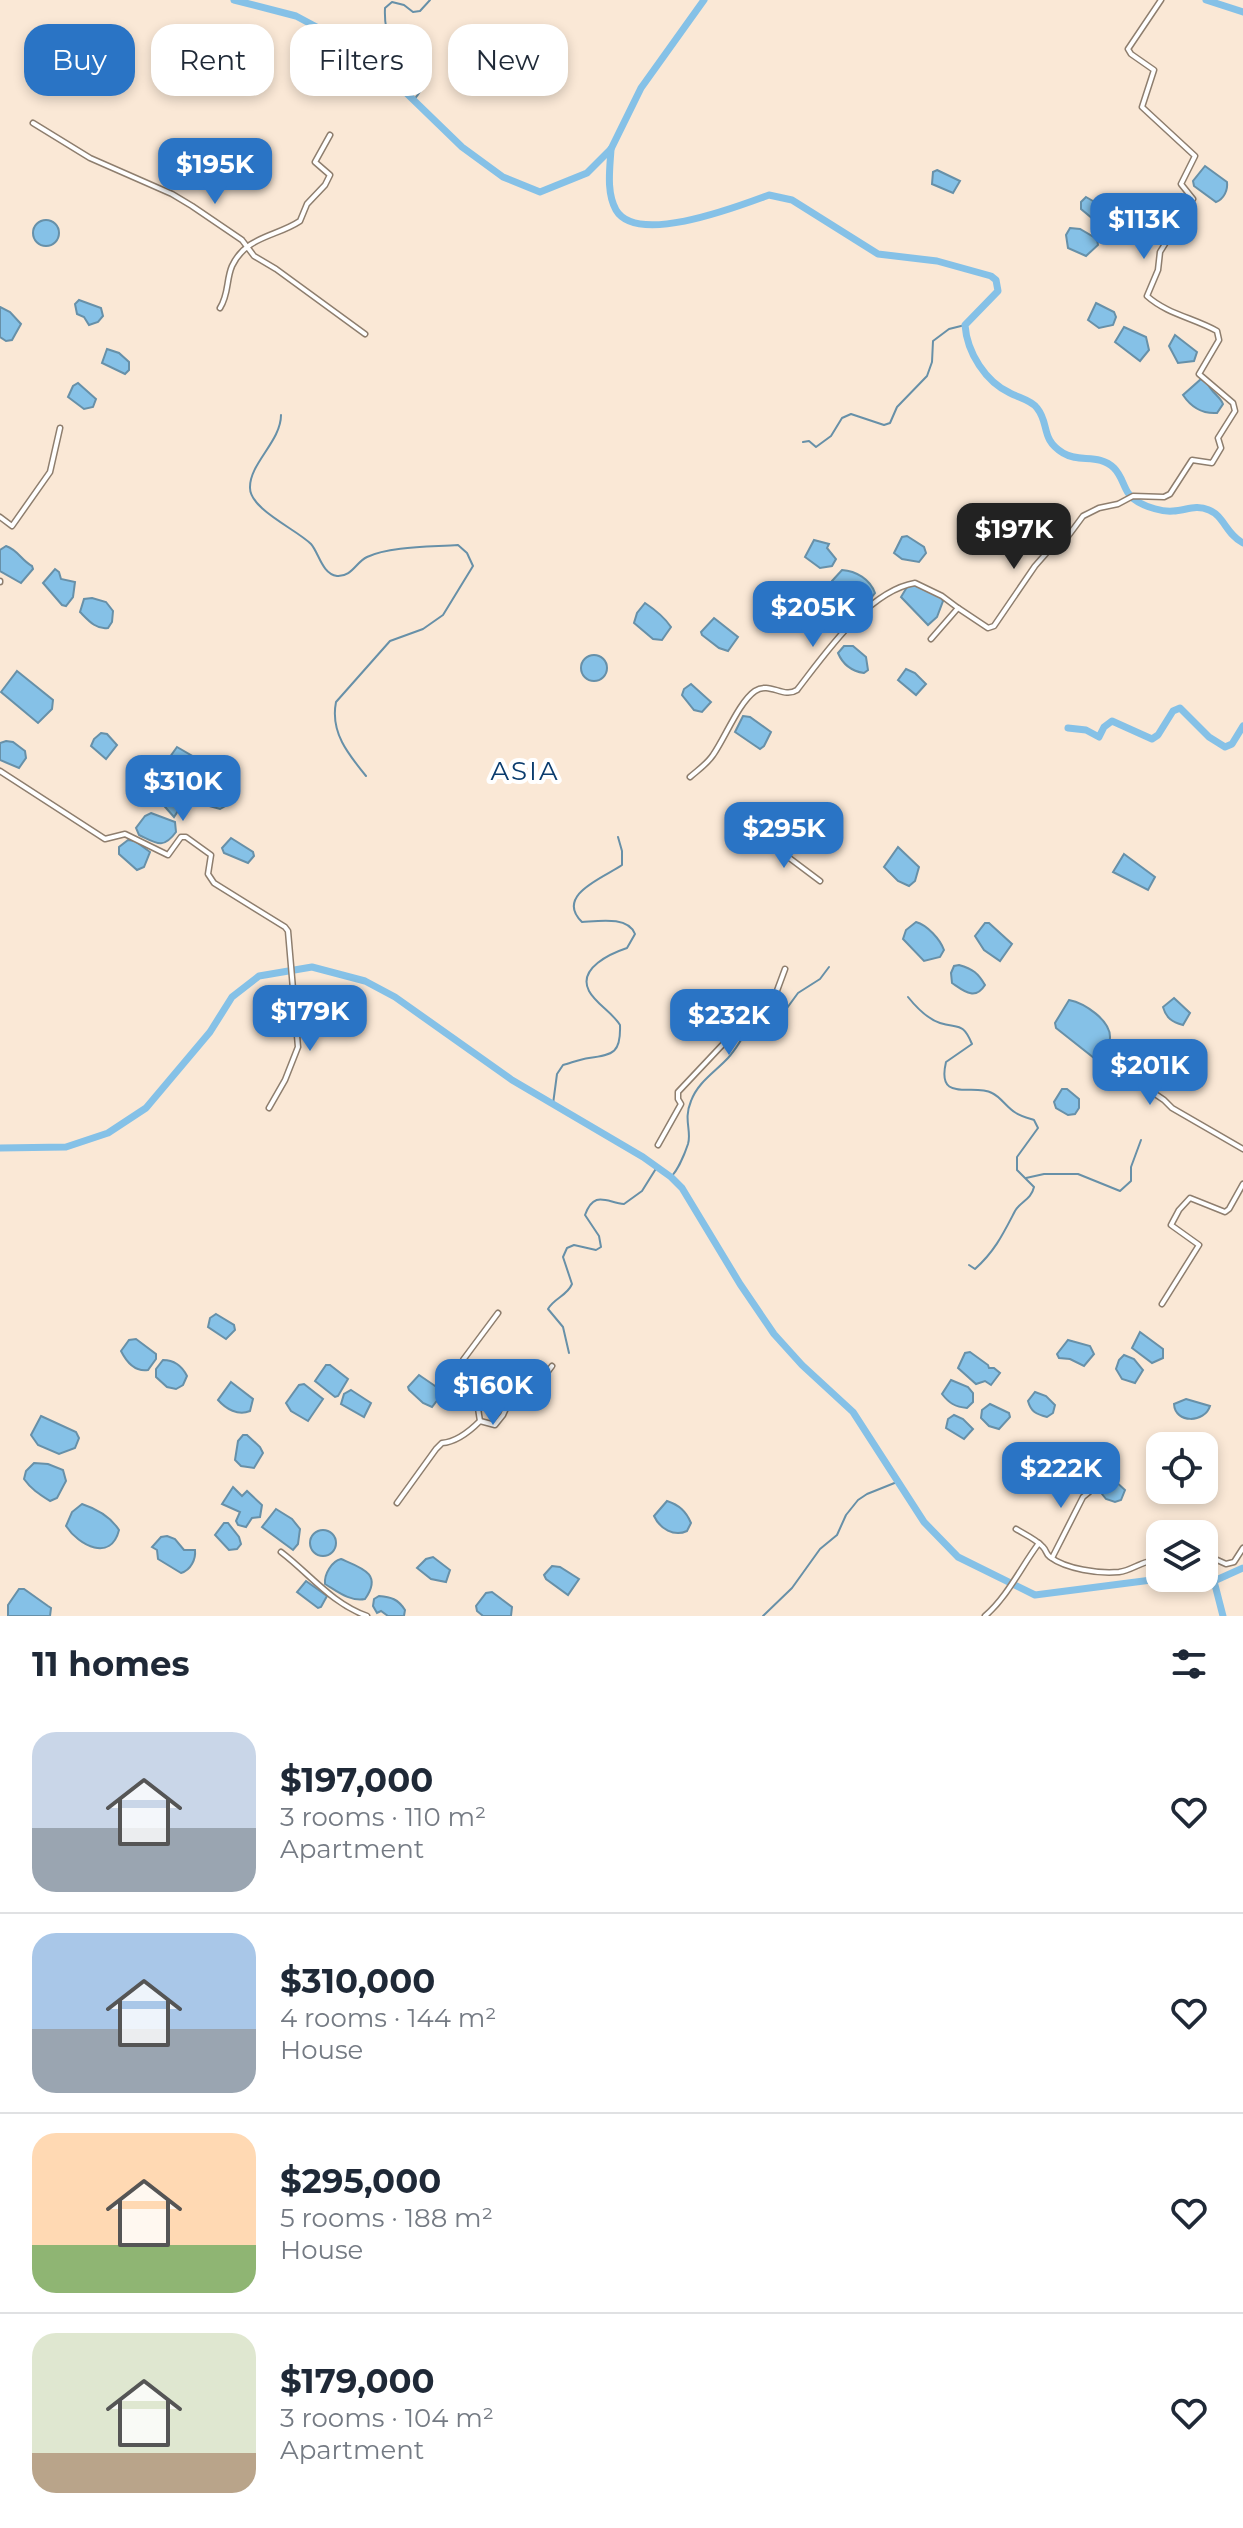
<!DOCTYPE html>
<meta charset="utf-8">
<style>
:root{--surface:#fff;--page:#f2f2f3;--text:#1f2937;--muted:#747a83;--line:#e0e1e3;--accent:#2a74c5}
body{margin:0;font-family:Montserrat,sans-serif;background:var(--page);color:var(--text);height:100vh;display:flex;flex-direction:column;font-size:30px;white-space:nowrap}
*{box-sizing:border-box;margin:0}
p{font-size:26px;color:var(--muted)}
.icon{flex:none;width:44px;height:44px;fill:none;stroke:currentColor;stroke-width:2;stroke-linecap:round;stroke-linejoin:round}
.map{position:relative;height:1616px;overflow:hidden}
.side{display:flex;flex-direction:column;background:var(--surface);flex:1}
.side>*{flex:none}
.guide{position:absolute;left:24px;top:24px;width:800px;height:72px;display:flex;gap:16px}
.buttons{position:absolute;left:1146px;top:1432px;display:grid;gap:16px}
.buttons a{display:grid;place-items:center;width:72px;height:72px;border-radius:16px;background:var(--surface);box-shadow:0 4px 12px #0003;font-size:40px}
.price{position:absolute;translate:-50% -68px;padding:0 18px;border-radius:16px;background:var(--accent);color:#fff;font-size:26px;line-height:52px;filter:drop-shadow(0 2px 4px #0008)}
.price::after{content:'';position:absolute;left:50%;top:48px;width:24px;height:18px;margin-left:-12px;background:inherit;clip-path:polygon(0 0,100% 0,50% 100%)}
.price.on{background:#222;color:#fff}
ul{padding:0;list-style:none}
li{display:flex;align-items:center;gap:24px;height:200px;padding:0 32px}
li+li{border-top:2px solid var(--line)}
li span{display:grid;place-items:center;flex:none;width:224px;height:160px;border-radius:24px;color:#555}
li>.icon{margin-inline-start:auto}
span .icon{width:96px;height:96px;fill:#fffc;stroke-width:1}
li b{font-size:34px}
h2{display:flex;justify-content:space-between;align-items:center;height:96px;padding:0 32px;font-size:34px}
.pill{padding:0 28px;border-radius:24px;background:var(--surface);box-shadow:0 4px 12px #0003;font-size:28px;line-height:72px}
.pill.on{background:var(--accent);color:#fff}
.map>svg:first-child{display:block}
.water{fill:#85c1e7;stroke:#6790a8;stroke-width:2}
.lines{fill:none;stroke-linecap:round;stroke-linejoin:round}
.stream{stroke:#6790a8;stroke-width:2}
.river{stroke:#85c1e7;stroke-width:7}
.minor-casing{stroke:#8e7e6e;stroke-width:7}
.minor{stroke:#fff;stroke-width:4}
.labels{text-anchor:middle;stroke-width:8;stroke-linejoin:round;paint-order:stroke}
.quarter-label{font-size:26px;letter-spacing:2px;fill:#0a3c6e;stroke:#fff}
</style>
<div class="map">
<svg width="1243" height="1616" viewBox="0 0 1243 1616">
<rect width="100%" height="100%" fill="#fae8d6"/>
<g class="water">
<path d="M 1205,166 L 1227,182 C 1228,190 1224,199 1216,202 L 1194,186 L 1193,181 Z"/>
<polygon points="937,170 960,181 953,193 932,184 933,172"/>
<polygon points="1086,197 1105,208 1113,219 1109,226 1099,224 1081,209 1081,202"/>
<circle cx="46" cy="233" r="13"/>
<polygon points="1070,228 1080,229 1097,239 1098,245 1086,256 1068,248 1066,235"/>
<polygon points="79,300 101,308 103,316 98,322 89,325 84,317 77,314 75,304"/>
<polygon points="1096,303 1114,312 1116,317 1113,325 1099,328 1088,320"/>
<polygon points="0,307 10,312 21,324 12,340 6,341 0,337"/>
<polygon points="1124,327 1146,337 1149,350 1140,361 1115,342"/>
<polygon points="1175,335 1197,352 1194,361 1178,363 1169,346"/>
<polygon points="107,349 119,353 129,362 129,370 125,374 102,363"/>
<path d="M 1201,379 L 1207,382 C 1210,392 1220,396 1223,404 L 1217,413 C 1202,414 1191,407 1183,395 Z"/>
<polygon points="78,383 96,399 93,407 84,409 68,397 73,386"/>
<polygon points="907,536 924,547 926,553 919,562 902,559 894,553 902,537"/>
<polygon points="814,540 829,544 827,548 836,559 832,566 820,568 805,557"/>
<path d="M 6,546 C 18,550 21,560 32,566 L 33,569 L 21,583 L 0,571 L 0,550 Z"/>
<polygon points="55,569 59,572 61,579 75,582 73,597 66,606 62,605 43,583"/>
<path d="M 842,570 C 856,571 870,579 875,593 L 867,603 L 858,600 L 849,603 L 832,591 L 832,581 Z"/>
<polygon points="914,585 939,594 943,601 937,617 928,625 901,597 907,587"/>
<path d="M 92,598 L 106,602 L 113,611 L 112,622 L 108,628 C 96,630 88,620 80,612 L 84,599 Z"/>
<path d="M 645,603 C 654,609 665,618 671,627 L 662,640 L 653,639 L 634,623 L 637,613 Z"/>
<polygon points="714,618 738,637 728,651 719,648 702,635 701,632"/>
<path d="M 844,646 L 853,646 L 866,657 L 868,670 L 864,673 C 851,671 843,665 838,653 Z"/>
<circle cx="594" cy="668" r="13"/>
<polygon points="906,669 915,673 926,684 916,695 898,680"/>
<polygon points="17,671 53,700 52,709 38,723 1,692"/>
<polygon points="691,684 711,702 702,712 694,710 682,695 684,689"/>
<polygon points="743,716 750,717 771,732 764,746 760,749 735,732"/>
<polygon points="101,733 107,734 117,745 106,759 91,746 94,739"/>
<polygon points="6,741 13,742 25,751 26,758 19,768 0,760 0,743"/>
<polygon points="177,747 194,757 195,762 185,774 167,761"/>
<path d="M 197,783 C 212,782 223,782 231,796 L 229,804 L 220,809 L 194,802 L 190,796 L 192,788 Z"/>
<polygon points="166,786 173,796 184,797 185,800 174,817 158,799 161,788"/>
<path d="M 151,813 L 175,822 L 176,832 C 163,850 156,843 139,835 L 136,828 L 145,816 Z"/>
<polygon points="231,838 253,852 254,856 248,863 224,853 222,848"/>
<polygon points="128,840 135,841 150,852 144,867 137,870 119,854 119,847"/>
<polygon points="898,847 919,867 915,881 909,886 898,881 884,867"/>
<polygon points="1124,854 1155,877 1148,890 1113,872"/>
<path d="M 916,922 C 927,925 940,939 944,950 L 940,957 L 924,961 L 903,939 L 906,930 Z"/>
<polygon points="985,923 989,923 1012,944 1000,961 984,950 975,936"/>
<path d="M 959,965 C 973,969 978,973 985,985 C 975,1001 964,991 952,983 L 951,973 L 954,966 Z"/>
<path d="M 1174,998 L 1190,1013 L 1183,1025 C 1172,1022 1166,1018 1163,1007 Z"/>
<path d="M 1069,1000 C 1084,1003 1111,1020 1110,1038 C 1110,1046 1100,1054 1094,1058 L 1056,1028 L 1055,1023 Z"/>
<polygon points="1062,1089 1067,1089 1079,1099 1079,1108 1075,1114 1068,1115 1056,1108 1054,1102"/>
<polygon points="216,1314 234,1325 235,1330 226,1339 208,1327 210,1318"/>
<polygon points="1140,1332 1163,1349 1163,1358 1152,1363 1132,1348"/>
<path d="M 136,1339 L 156,1354 L 156,1359 L 148,1370 C 135,1372 126,1361 121,1351 L 129,1340 Z"/>
<polygon points="1068,1340 1090,1346 1094,1354 1084,1366 1070,1359 1059,1358 1057,1354"/>
<polygon points="970,1352 988,1365 989,1368 994,1368 1000,1373 991,1385 985,1381 976,1384 958,1368 965,1353"/>
<polygon points="1124,1355 1134,1359 1143,1370 1135,1383 1122,1379 1116,1369 1119,1360"/>
<path d="M 163,1360 C 174,1360 182,1366 187,1376 L 183,1385 L 176,1389 L 167,1387 L 156,1377 L 156,1369 Z"/>
<polygon points="326,1365 330,1365 348,1379 338,1396 335,1397 315,1381"/>
<polygon points="419,1375 441,1390 442,1394 432,1407 423,1403 409,1390 408,1387"/>
<path d="M 951,1380 L 968,1387 L 973,1393 L 973,1402 L 967,1408 C 955,1407 949,1403 942,1394 Z"/>
<path d="M 231,1382 L 253,1399 L 250,1411 C 238,1416 226,1409 218,1400 Z"/>
<polygon points="304,1384 323,1399 308,1421 291,1411 286,1403 299,1385"/>
<polygon points="351,1390 371,1403 364,1417 341,1404 344,1394"/>
<path d="M 1035,1392 L 1046,1396 L 1055,1405 L 1053,1413 L 1047,1417 C 1036,1414 1031,1412 1028,1401 Z"/>
<path d="M 1186,1399 L 1210,1406 C 1205,1423 1175,1424 1174,1404 Z"/>
<polygon points="990,1404 1009,1413 1010,1417 999,1429 989,1426 981,1418 982,1410"/>
<polygon points="954,1415 963,1419 973,1429 964,1439 946,1428 948,1419"/>
<polygon points="41,1416 76,1432 79,1438 75,1448 59,1454 38,1445 31,1435"/>
<polygon points="243,1435 247,1435 260,1447 263,1453 254,1468 241,1466 235,1460 238,1441"/>
<path d="M 34,1463 L 48,1464 L 63,1470 L 66,1481 L 57,1498 L 50,1501 C 39,1494 31,1489 24,1479 L 26,1471 Z"/>
<polygon points="1016,1465 1036,1481 1032,1489 1015,1490 1004,1481 1009,1467"/>
<polygon points="1105,1476 1113,1479 1125,1490 1121,1500 1115,1502 1106,1499 1098,1489"/>
<polygon points="233,1487 242,1496 247,1491 262,1505 260,1517 252,1518 246,1527 238,1525 236,1521 240,1512 222,1504"/>
<path d="M 667,1501 C 679,1505 686,1511 691,1523 L 687,1531 C 674,1537 660,1529 654,1516 Z"/>
<path d="M 82,1504 C 97,1509 110,1516 119,1530 C 111,1562 79,1546 66,1526 L 72,1512 Z"/>
<polygon points="276,1509 292,1519 300,1529 298,1544 293,1550 262,1527"/>
<polygon points="224,1523 228,1523 239,1537 241,1544 237,1549 229,1550 215,1535"/>
<circle cx="323" cy="1543" r="13"/>
<path d="M 167,1536 L 175,1539 L 184,1550 L 195,1550 C 196,1559 191,1570 181,1573 L 158,1559 L 157,1550 L 152,1547 L 161,1537 Z"/>
<polygon points="433,1557 450,1570 446,1582 431,1579 417,1568 426,1559"/>
<path d="M 341,1559 C 362,1568 383,1574 365,1599 C 350,1602 337,1591 325,1584 C 324,1574 332,1561 341,1559 Z"/>
<polygon points="552,1566 560,1567 579,1579 568,1595 546,1579 544,1575"/>
<polygon points="306,1581 327,1596 321,1607 318,1608 297,1592"/>
<polygon points="19,1589 24,1589 48,1606 51,1608 50,1616 8,1616 8,1605"/>
<polygon points="492,1592 512,1607 511,1616 483,1616 477,1611 476,1606 486,1593"/>
<path d="M 379,1596 C 391,1597 398,1599 405,1610 L 404,1616 L 388,1616 L 381,1611 L 377,1613 L 373,1606 L 374,1599 Z"/>
</g>
<g class="lines">
<g class="stream">
<path d="M 414,100 C 423,88 429,78 430,62 C 406,41 383,55 385,8 L 392,2 L 404,5 L 413,12 L 420,11 L 430,0"/>
<path d="M 281,415 C 281,441 250,463 250,487 C 249,509 296,529 311,544 C 319,553 322,574 337,576 C 352,577 356,562 367,557 C 390,546 433,547 458,545 L 467,553 L 473,566 L 443,615 L 423,629 L 390,641 L 336,702 C 330,732 348,754 366,776"/>
<polyline points="803,442 809,441 816,447 831,436 842,418 851,414 884,425 890,423 897,407 927,376 932,362 933,341 949,329 965,325"/>
<path d="M 908,997 C 916,1007 928,1019 940,1023 C 959,1029 963,1022 972,1044 L 946,1062 C 936,1104 973,1083 992,1093 C 1001,1097 1007,1108 1016,1113 C 1021,1116 1028,1118 1034,1120 L 1038,1128 L 1017,1157 L 1017,1170 L 1034,1187 C 1031,1200 1021,1201 1015,1211 C 1003,1234 995,1251 975,1269 L 969,1265"/>
<path d="M 553,1104 L 557,1074 L 563,1065 C 571,1063 580,1059 589,1058 C 614,1055 621,1052 620,1025 C 612,1012 596,1004 589,991 C 577,968 612,953 627,948 L 635,934 C 628,916 599,921 582,922 C 554,895 605,877 622,865 L 622,851 L 618,837"/>
<path d="M 671,1177 C 678,1170 685,1153 688,1144 C 692,1131 683,1120 691,1101 C 698,1082 715,1072 728,1058 C 738,1047 745,1034 752,1021 L 779,1019 L 798,993 L 820,979 L 829,967"/>
<polyline points="1026,1178 1044,1174 1078,1174 1120,1191 1131,1181 1131,1167 1141,1140"/>
<path d="M 569,1353 L 563,1327 L 548,1309 C 554,1298 567,1296 572,1284 L 563,1257 L 567,1248 L 574,1245 L 596,1250 L 601,1247 L 599,1236 L 585,1215 C 594,1190 606,1202 624,1204 L 642,1191 L 657,1167"/>
<polyline points="763,1616 792,1588 820,1549 837,1535 846,1515 858,1500 867,1494 897,1482"/>
</g>
<g class="river">
<polyline points="234,0 296,16 365,53 462,147 503,177 540,192 587,173 611,149 641,88 704,0"/>
<polyline points="1206,0 1243,12"/>
<path d="M 611,149 C 610,168 606,192 616,210 C 637,246 739,206 769,195 L 792,200 L 878,254 L 937,261 L 991,276 L 996,280 L 998,291 L 965,325 C 967,353 986,382 1010,393 C 1019,398 1031,400 1037,408 C 1050,424 1040,439 1063,453 C 1079,463 1099,453 1114,468 C 1125,479 1123,494 1138,502 C 1147,507 1162,512 1173,511 C 1185,511 1195,504 1209,510 C 1224,516 1226,534 1243,543"/>
<polyline points="1068,728 1086,730 1099,737 1104,727 1112,721 1152,739 1158,735 1173,711 1180,708 1209,737 1225,747 1232,744 1243,726"/>
<polyline points="0,1148 66,1147 108,1133 146,1108 210,1032 232,997 259,976 312,967 365,981 395,997 512,1080 643,1157 671,1177 682,1188 740,1284 774,1334 802,1365 853,1412 924,1522 958,1557 1035,1595 1167,1578"/>
<polyline points="1204,1578 1214,1581 1243,1568"/>
<polyline points="1214,1581 1223,1616"/>
</g>
<g class="minor-casing">
<g id="minor">
<polyline points="33,123 90,158 172,194 192,206 242,240 254,256 276,269 365,334"/>
<path d="M 220,308 C 229,294 226,280 232,266 C 246,236 276,237 300,221 L 307,204 L 325,185 L 330,175 L 315,162 L 330,135"/>
<polyline points="0,517 12,526 50,472 60,428"/>
<polyline points="0,582 0,581"/>
<path d="M 931,639 L 958,608 L 988,628 L 994,626 L 1035,566 L 1050,549 L 1063,543 L 1083,516 L 1099,508 L 1118,504 L 1133,496 L 1164,497 L 1170,494 L 1192,460 L 1212,463 L 1221,448 L 1218,438 L 1235,411 L 1233,403 L 1199,374 L 1219,340 L 1217,331 C 1194,318 1167,314 1147,296 L 1158,270 L 1160,252 L 1193,199 L 1181,184 L 1195,156 L 1142,107 L 1154,70 L 1131,54 L 1128,49 L 1161,0"/>
<polyline points="0,771 105,839 125,834 168,855 181,837 186,837 211,855 208,874 214,883 285,927 288,931 298,1047 285,1080 269,1108"/>
<path d="M 690,777 C 698,770 707,764 713,755 C 725,738 739,702 755,691 C 770,681 783,699 797,690 C 825,654 868,591 915,583 L 942,596 L 958,608"/>
<polyline points="764,839 820,881"/>
<polyline points="781,850 799,827"/>
<polyline points="1118,1045 1108,1062 1164,1100 1172,1108 1243,1149"/>
<polyline points="658,1145 681,1104 678,1099 678,1092 743,1023 755,1015 768,1015 785,969"/>
<polyline points="1162,1304 1199,1245 1171,1225 1179,1210 1190,1198 1225,1212 1229,1209 1243,1184"/>
<polyline points="480,1421 495,1425 503,1415 512,1395 524,1399 529,1397 552,1366"/>
<path d="M 397,1503 L 436,1449 L 442,1443 C 457,1442 470,1431 480,1421 L 477,1402 L 483,1383 L 463,1360 L 498,1313"/>
<path d="M 1016,1529 C 1024,1534 1036,1539 1043,1547 C 1047,1551 1045,1553 1050,1557 C 1066,1569 1099,1574 1119,1572 C 1135,1570 1145,1557 1160,1563"/>
<path d="M 281,1552 C 310,1574 331,1603 367,1616"/>
<polyline points="1204,1554 1226,1564 1234,1562 1243,1548"/>
<polyline points="1052,1558 1083,1497 1094,1488"/>
<path d="M 985,1616 C 1008,1596 1021,1567 1039,1543"/>
</g>
</g>
<use href="#minor" class="minor"/>
</g>
<g class="labels">
<g class="quarter-label">
<text x="525" y="780">ASIA</text>
</g>
</g>
</svg>
<div class="buttons">
<a><svg class="icon" aria-label="locate" viewBox="0 0 24 24"><circle cx="12" cy="12" r="6"/><path d="M12 2v4M12 18v4M2 12h4M18 12h4"/></svg></a>
<a><svg class="icon" aria-label="layers" viewBox="0 0 24 24"><path d="M12 4l9 5-9 5-9-5zM3 14l9 5 9-5"/></svg></a>
</div>
<b class="price" style="left:215px;top:206px">$195K</b>
<b class="price" style="left:1144px;top:261px">$113K</b>
<b class="price on" style="left:1014px;top:571px">$197K</b>
<b class="price" style="left:813px;top:649px">$205K</b>
<b class="price" style="left:183px;top:823px">$310K</b>
<b class="price" style="left:784px;top:870px">$295K</b>
<b class="price" style="left:310px;top:1053px">$179K</b>
<b class="price" style="left:729px;top:1057px">$232K</b>
<b class="price" style="left:1150px;top:1107px">$201K</b>
<b class="price" style="left:493px;top:1427px">$160K</b>
<b class="price" style="left:1061px;top:1510px">$222K</b>
<div class="guide">
<a class="pill on">Buy</a>
<a class="pill">Rent</a>
<a class="pill">Filters</a>
<a class="pill">New</a>
</div>
</div>
<section class="side">
<h2>11 homes<svg class="icon" aria-label="filters" viewBox="0 0 24 24"><path d="M4 7h16M4 17h16"/><circle cx="9" cy="7" r="2"/><circle cx="15" cy="17" r="2"/></svg></h2>
<ul>
<li><span style="background:linear-gradient(#c9d6e8 60%,#9aa5b1 0)"><svg class="icon" aria-label="home" viewBox="0 0 24 24"><path d="M3 11l9-7 9 7M6 9v11h12V9"/></svg></span><div><b>$197,000</b><p>3 rooms · 110 m²</p><p>Apartment</p></div><svg class="icon" aria-label="heart" viewBox="0 0 24 24"><path d="M12 20l-8-8c-3-5 5-10 8-4 3-6 11-1 8 4z"/></svg></li>
<li><span style="background:linear-gradient(#a9c7e8 60%,#9aa5b1 0)"><svg class="icon" aria-label="home" viewBox="0 0 24 24"><path d="M3 11l9-7 9 7M6 9v11h12V9"/></svg></span><div><b>$310,000</b><p>4 rooms · 144 m²</p><p>House</p></div><svg class="icon" aria-label="heart" viewBox="0 0 24 24"><path d="M12 20l-8-8c-3-5 5-10 8-4 3-6 11-1 8 4z"/></svg></li>
<li><span style="background:linear-gradient(#ffd9b3 70%,#8fb573 0)"><svg class="icon" aria-label="home" viewBox="0 0 24 24"><path d="M3 11l9-7 9 7M6 9v11h12V9"/></svg></span><div><b>$295,000</b><p>5 rooms · 188 m²</p><p>House</p></div><svg class="icon" aria-label="heart" viewBox="0 0 24 24"><path d="M12 20l-8-8c-3-5 5-10 8-4 3-6 11-1 8 4z"/></svg></li>
<li><span style="background:linear-gradient(#dfe7d0 75%,#b9a48a 0)"><svg class="icon" aria-label="home" viewBox="0 0 24 24"><path d="M3 11l9-7 9 7M6 9v11h12V9"/></svg></span><div><b>$179,000</b><p>3 rooms · 104 m²</p><p>Apartment</p></div><svg class="icon" aria-label="heart" viewBox="0 0 24 24"><path d="M12 20l-8-8c-3-5 5-10 8-4 3-6 11-1 8 4z"/></svg></li>
</ul>
</section>
